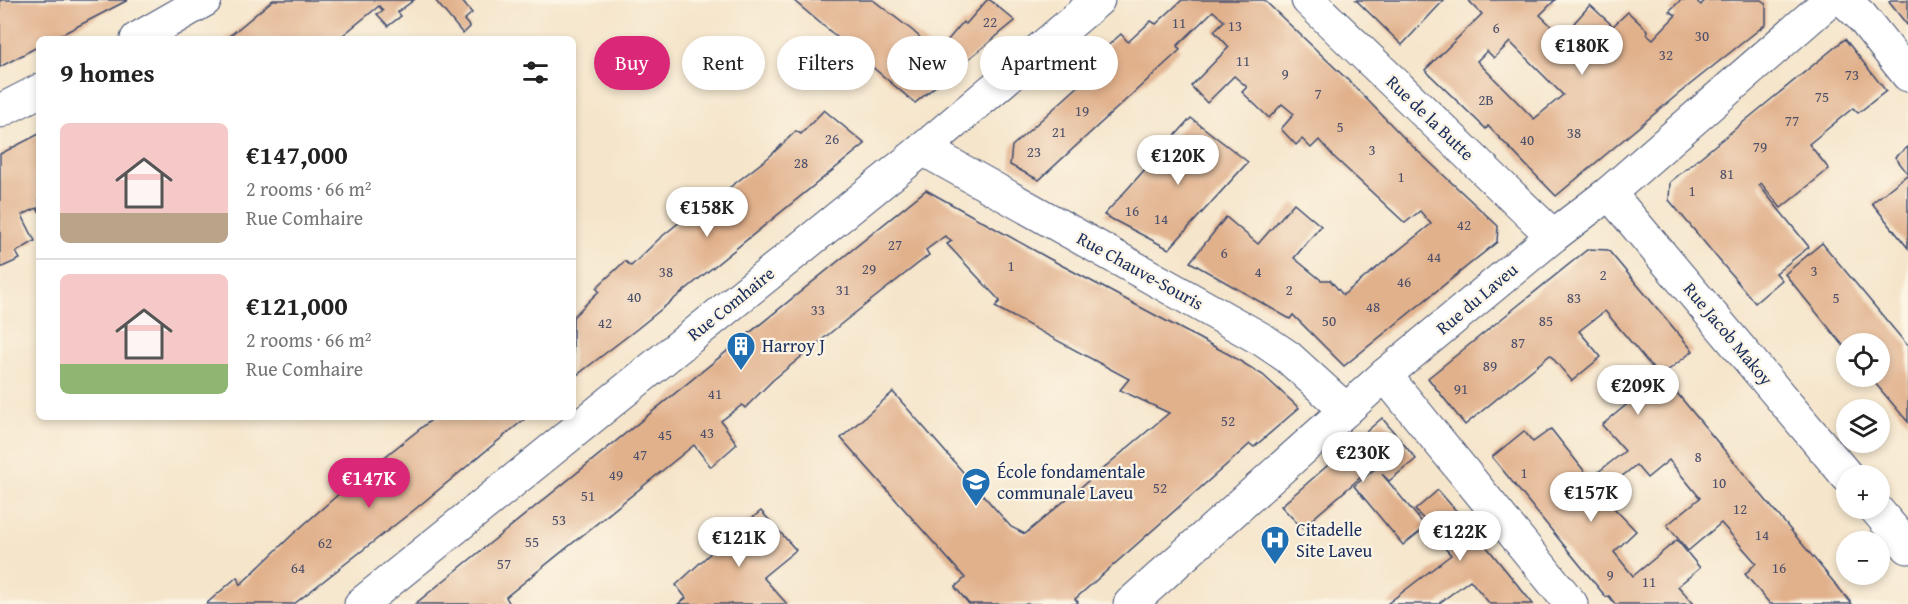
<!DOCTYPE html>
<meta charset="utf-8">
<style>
:root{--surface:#fff;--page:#f6f6f6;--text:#222;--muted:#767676;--line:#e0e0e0;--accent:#db2777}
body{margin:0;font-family:"Gentium Book Plus",serif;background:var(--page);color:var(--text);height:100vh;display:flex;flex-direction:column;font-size:22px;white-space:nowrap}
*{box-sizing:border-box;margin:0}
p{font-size:20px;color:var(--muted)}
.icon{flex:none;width:33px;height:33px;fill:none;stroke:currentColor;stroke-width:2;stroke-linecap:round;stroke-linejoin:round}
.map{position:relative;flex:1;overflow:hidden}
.sheet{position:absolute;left:36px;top:36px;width:540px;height:384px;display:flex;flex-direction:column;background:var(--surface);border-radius:9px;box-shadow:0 3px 9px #0003}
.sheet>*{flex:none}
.top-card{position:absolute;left:594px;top:36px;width:570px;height:54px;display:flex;gap:12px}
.tools{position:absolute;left:1836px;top:333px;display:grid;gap:12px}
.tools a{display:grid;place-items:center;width:54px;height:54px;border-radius:50%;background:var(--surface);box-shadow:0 3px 9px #0003;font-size:30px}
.price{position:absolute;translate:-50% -51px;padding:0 14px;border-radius:21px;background:#fff;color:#222;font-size:20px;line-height:39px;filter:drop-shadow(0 2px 3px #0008)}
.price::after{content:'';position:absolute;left:50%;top:36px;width:18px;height:14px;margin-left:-9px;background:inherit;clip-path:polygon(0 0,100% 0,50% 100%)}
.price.active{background:var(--accent);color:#fff}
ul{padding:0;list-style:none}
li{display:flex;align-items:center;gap:18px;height:150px;padding:0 24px}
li+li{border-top:2px solid var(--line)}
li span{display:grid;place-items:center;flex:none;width:168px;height:120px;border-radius:9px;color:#555}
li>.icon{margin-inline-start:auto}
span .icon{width:72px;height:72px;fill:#fffc;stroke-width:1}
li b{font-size:26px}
h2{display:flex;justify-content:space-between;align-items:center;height:72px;padding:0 24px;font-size:26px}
.pill{padding:0 21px;border-radius:27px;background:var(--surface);box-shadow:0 3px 9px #0003;font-size:21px;line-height:54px}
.pill.active{background:var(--accent);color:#fff}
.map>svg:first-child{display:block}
.building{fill:#e1b18c;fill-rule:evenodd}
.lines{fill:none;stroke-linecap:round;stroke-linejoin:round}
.street-casing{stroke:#3c4a6e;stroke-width:35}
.street{stroke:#fff;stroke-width:33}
.labels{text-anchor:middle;stroke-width:4.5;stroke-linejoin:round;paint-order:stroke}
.number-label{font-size:15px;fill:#4c506a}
.street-label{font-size:18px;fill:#1b2f5e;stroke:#fcf5e5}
.poi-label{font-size:18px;fill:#1b2f5e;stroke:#fcf5e5;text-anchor:start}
</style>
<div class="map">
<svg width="1908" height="604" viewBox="0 0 1908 604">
<rect width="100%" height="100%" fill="#fcf5e5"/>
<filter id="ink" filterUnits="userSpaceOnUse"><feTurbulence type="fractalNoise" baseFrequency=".0167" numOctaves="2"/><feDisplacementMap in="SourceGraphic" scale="12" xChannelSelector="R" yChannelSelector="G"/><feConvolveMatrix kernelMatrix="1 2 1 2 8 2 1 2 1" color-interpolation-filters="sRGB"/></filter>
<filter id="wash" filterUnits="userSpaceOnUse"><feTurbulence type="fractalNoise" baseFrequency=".008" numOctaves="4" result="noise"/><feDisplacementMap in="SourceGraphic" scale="24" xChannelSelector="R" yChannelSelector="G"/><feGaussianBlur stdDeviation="1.35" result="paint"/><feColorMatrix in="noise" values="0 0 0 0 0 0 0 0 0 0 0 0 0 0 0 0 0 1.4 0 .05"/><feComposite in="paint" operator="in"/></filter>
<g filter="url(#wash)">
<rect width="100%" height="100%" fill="#f5e5cb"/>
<g id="blocks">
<g class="building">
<polygon points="0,0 128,0 53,39 39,39 39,46 0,67"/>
<polygon points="273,0 414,0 398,12 401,16 388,26 377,14 383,11 379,6 338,39 224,39 232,34"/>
<polygon points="435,0 461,0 472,13 464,20 470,27 463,34"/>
<polygon points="793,0 873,0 913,31 937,53 963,22 966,24 987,0 990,0 1015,21 915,103"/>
<polygon points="1182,0 1264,0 1353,85 1407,141 1498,226 1497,242 1344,366 1293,315 1290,319 1190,262 1226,217 1258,244 1294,203 1321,226 1294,258 1321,280 1330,280 1343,295 1431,224 1420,211 1405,223 1335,158 1319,140 1311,148 1302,139 1296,145 1281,129 1294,114 1282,104 1269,118 1242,92 1247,87 1234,76 1207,103 1191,86 1229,47 1214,31 1224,21 1213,11 1177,46 1180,50 1039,180 1010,165 1012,146 1102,65 1095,57 1121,34 1128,42 1151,21 1156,24"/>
<polygon points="1356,0 1444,0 1402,45"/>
<path d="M 1468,0 L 1555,0 L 1540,15 L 1567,41 L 1580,29 L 1574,23 L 1590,5 L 1613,26 L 1628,12 L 1648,31 L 1647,34 L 1653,39 L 1676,15 L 1669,11 L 1681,0 L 1695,0 L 1701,5 L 1705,0 L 1762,0 L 1766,3 L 1766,24 L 1677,95 L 1556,196 L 1488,126 L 1486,129 L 1425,70 L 1482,14 ZM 1510,42 L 1563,95 L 1534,119 L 1477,61 L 1487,51 L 1494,58 Z"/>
<polygon points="1891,0 1908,0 1908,26 1889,2"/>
<polygon points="1845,39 1886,91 1858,113 1853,108 1809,144 1829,169 1781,208 1761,183 1759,185 1809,247 1776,273 1782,280 1755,303 1669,200 1670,182"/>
<polygon points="824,110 865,144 637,329 573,378 573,317 599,291 596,288 625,261 631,266 660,238 713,195 716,198 769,157 796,131 801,134"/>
<polygon points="1191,118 1248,162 1169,249 1104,215"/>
<polygon points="39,134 39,212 37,208 22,215 35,241 16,252 20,259 0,268 0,154"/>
<polygon points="1908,147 1908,248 1872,203 1908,174 1895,157"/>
<polygon points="926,190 1048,258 1230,355 1263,375 1299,408 1254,447 1250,444 1075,599 1078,602 1076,604 969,604 955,587 965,578 841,438 893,392 1011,527 1025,534 1169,413 1120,390 1129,379 995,307 1000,301 947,244 952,241 945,236 926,250 929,255 846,320 773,380 745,408 742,405 721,421 737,444 711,467 694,445 506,597 510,604 415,604"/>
<polygon points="1822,243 1908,346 1908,422 1869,376 1880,376 1880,344 1846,344 1846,349 1785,274"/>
<polygon points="1588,249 1608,250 1693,351 1662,375 1852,604 1770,604 1745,574 1756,563 1721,523 1688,551 1667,525 1700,498 1669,460 1647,478 1636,465 1605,490 1593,476 1625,451 1602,425 1660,377 1605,311 1579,331 1601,357 1572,381 1550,355 1465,425 1428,378"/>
<polygon points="435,417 527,417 414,510 294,604 206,604 237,577 240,585 292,535 349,485"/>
<polygon points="1382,418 1416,459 1389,481 1382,474 1426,527 1403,545 1354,486 1377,467 1375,465 1302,528 1281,506"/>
<polygon points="1551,429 1612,506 1636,531 1614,552 1633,576 1677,540 1700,568 1678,586 1694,604 1615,604 1609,596 1606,597 1492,457 1524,431 1533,442"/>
<polygon points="1438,490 1473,530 1533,604 1490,604 1470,580 1438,604 1387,604 1451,555 1426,527 1428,524 1415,510"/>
<polygon points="761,511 796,550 763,577 787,604 678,604 686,598 676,585 728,537"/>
</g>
</g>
</g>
<g filter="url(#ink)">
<use href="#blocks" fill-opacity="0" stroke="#3c4a6e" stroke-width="1.5"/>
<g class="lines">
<g class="street-casing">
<g id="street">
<polyline points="1308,0 1553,236"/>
<polyline points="1844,0 1861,16 1908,75"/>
<polyline points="137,39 205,0"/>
<polyline points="0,111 39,91"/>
<polyline points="923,149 1263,340 1288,357 1346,410"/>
<polyline points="1609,193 1847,476"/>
<polyline points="1385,375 1571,604"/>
<polyline points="1875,508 1908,547"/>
<polyline points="361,604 923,149 1098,0"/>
<polyline points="1130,604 1385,375 1553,236 1609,193 1830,0"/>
</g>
</g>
<use href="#street" class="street"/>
</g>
</g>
<defs>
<g id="building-pin" transform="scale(1.5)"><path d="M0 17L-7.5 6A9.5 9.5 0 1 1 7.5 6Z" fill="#1f6fb2" stroke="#fcf5e5"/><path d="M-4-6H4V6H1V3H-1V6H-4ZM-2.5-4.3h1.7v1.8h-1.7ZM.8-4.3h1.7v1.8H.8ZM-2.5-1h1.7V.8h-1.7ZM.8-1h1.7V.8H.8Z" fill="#fff"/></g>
<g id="school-pin" transform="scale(1.5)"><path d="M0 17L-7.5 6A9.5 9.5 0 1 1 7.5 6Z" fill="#1f6fb2" stroke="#fcf5e5"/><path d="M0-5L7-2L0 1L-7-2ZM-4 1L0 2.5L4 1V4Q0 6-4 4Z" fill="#fff"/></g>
<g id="hospital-pin" transform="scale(1.5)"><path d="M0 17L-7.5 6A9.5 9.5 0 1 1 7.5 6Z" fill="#1f6fb2" stroke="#fcf5e5"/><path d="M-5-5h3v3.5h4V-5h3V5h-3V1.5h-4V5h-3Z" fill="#fff"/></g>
</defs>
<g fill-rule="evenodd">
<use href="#building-pin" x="741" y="346"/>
<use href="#school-pin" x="976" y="482"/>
<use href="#hospital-pin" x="1275" y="540"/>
</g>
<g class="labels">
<g class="number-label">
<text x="990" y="27">22</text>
<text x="1179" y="28">11</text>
<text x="1235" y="31">13</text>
<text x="1496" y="33">6</text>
<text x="1702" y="41">30</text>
<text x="1666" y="60">32</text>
<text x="1243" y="66">11</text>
<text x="1285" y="79">9</text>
<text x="1852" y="80">73</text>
<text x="1318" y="99">7</text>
<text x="1822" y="102">75</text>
<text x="1486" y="105">2B</text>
<text x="1082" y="116">19</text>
<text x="1792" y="126">77</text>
<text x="1340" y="132">5</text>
<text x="1059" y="137">21</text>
<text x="1574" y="138">38</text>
<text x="832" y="144">26</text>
<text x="1527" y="145">40</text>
<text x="1760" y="152">79</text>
<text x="1372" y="155">3</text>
<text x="1034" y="157">23</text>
<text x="801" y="168">28</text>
<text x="1727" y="179">81</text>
<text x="1401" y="182">1</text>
<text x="1692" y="196">1</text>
<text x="1132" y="216">16</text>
<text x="1161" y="224">14</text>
<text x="1464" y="230">42</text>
<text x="895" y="250">27</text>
<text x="1224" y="258">6</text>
<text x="1434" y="262">44</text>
<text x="1011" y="271">1</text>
<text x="869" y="274">29</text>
<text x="1814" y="276">3</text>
<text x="666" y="277">38</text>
<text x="1258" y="277">4</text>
<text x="1603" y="280">2</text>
<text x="1404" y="287">46</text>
<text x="843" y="295">31</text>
<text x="1289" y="295">2</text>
<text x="634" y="302">40</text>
<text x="1574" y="303">83</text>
<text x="1836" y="303">5</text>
<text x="1373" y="312">48</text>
<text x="818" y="315">33</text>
<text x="1329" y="326">50</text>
<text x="1546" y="326">85</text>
<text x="605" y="328">42</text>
<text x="1518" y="348">87</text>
<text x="1490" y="371">89</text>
<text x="1461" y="394">91</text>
<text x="715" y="399">41</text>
<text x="1228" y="426">52</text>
<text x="707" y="438">43</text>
<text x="665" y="440">45</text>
<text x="640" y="460">47</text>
<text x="1698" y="462">8</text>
<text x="1524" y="478">1</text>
<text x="616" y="480">49</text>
<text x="1719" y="488">10</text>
<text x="1160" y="493">52</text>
<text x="588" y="501">51</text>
<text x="1740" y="514">12</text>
<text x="559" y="525">53</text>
<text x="1762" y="540">14</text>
<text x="532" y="547">55</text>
<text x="325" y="548">62</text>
<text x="504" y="569">57</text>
<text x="298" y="573">64</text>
<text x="1779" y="573">16</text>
<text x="1610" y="580">9</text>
<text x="1649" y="587">11</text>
</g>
<g class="street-label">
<text transform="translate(1430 118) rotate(44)" y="6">Rue de la Butte</text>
<text transform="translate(1140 271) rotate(29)" y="6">Rue Chauve-Souris</text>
<text transform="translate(1477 299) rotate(-40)" y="6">Rue du Laveu</text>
<text transform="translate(731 304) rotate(-39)" y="6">Rue Comhaire</text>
<text transform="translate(1728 334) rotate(50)" y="6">Rue Jacob Makoy</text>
</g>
<g class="poi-label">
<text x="762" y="352">Harroy J</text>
<text x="997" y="478">École fondamentale<tspan x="997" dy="21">communale Laveu</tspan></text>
<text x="1296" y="536">Citadelle<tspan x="1296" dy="21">Site Laveu</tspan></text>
</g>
</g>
</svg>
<div class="tools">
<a><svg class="icon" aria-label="locate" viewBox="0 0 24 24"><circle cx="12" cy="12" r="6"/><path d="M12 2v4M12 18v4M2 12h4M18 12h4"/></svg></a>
<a><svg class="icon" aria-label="layers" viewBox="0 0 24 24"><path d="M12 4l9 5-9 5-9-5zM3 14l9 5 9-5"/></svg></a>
<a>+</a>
<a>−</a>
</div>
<b class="price" style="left:1582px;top:76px">€180K</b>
<b class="price" style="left:1178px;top:186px">€120K</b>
<b class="price" style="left:707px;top:238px">€158K</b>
<b class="price" style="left:1638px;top:416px">€209K</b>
<b class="price" style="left:1363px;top:483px">€230K</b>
<b class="price active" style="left:369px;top:509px">€147K</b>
<b class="price" style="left:1591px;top:523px">€157K</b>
<b class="price" style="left:1460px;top:562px">€122K</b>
<b class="price" style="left:739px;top:568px">€121K</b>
<div class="top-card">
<a class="pill active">Buy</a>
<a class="pill">Rent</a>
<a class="pill">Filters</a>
<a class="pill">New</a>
<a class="pill">Apartment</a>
</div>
<section class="sheet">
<h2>9 homes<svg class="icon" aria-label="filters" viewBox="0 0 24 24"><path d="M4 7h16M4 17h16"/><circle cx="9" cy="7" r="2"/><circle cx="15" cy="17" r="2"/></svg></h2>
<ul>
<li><span style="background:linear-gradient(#f6c9c9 75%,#b9a48a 0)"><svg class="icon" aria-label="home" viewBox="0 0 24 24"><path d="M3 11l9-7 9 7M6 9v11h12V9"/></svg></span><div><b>€147,000</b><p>2 rooms · 66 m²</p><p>Rue Comhaire</p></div></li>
<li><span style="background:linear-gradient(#f6c9c9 75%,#8fb573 0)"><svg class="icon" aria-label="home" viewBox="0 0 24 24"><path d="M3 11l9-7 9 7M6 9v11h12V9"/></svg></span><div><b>€121,000</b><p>2 rooms · 66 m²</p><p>Rue Comhaire</p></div></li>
</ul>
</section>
</div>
